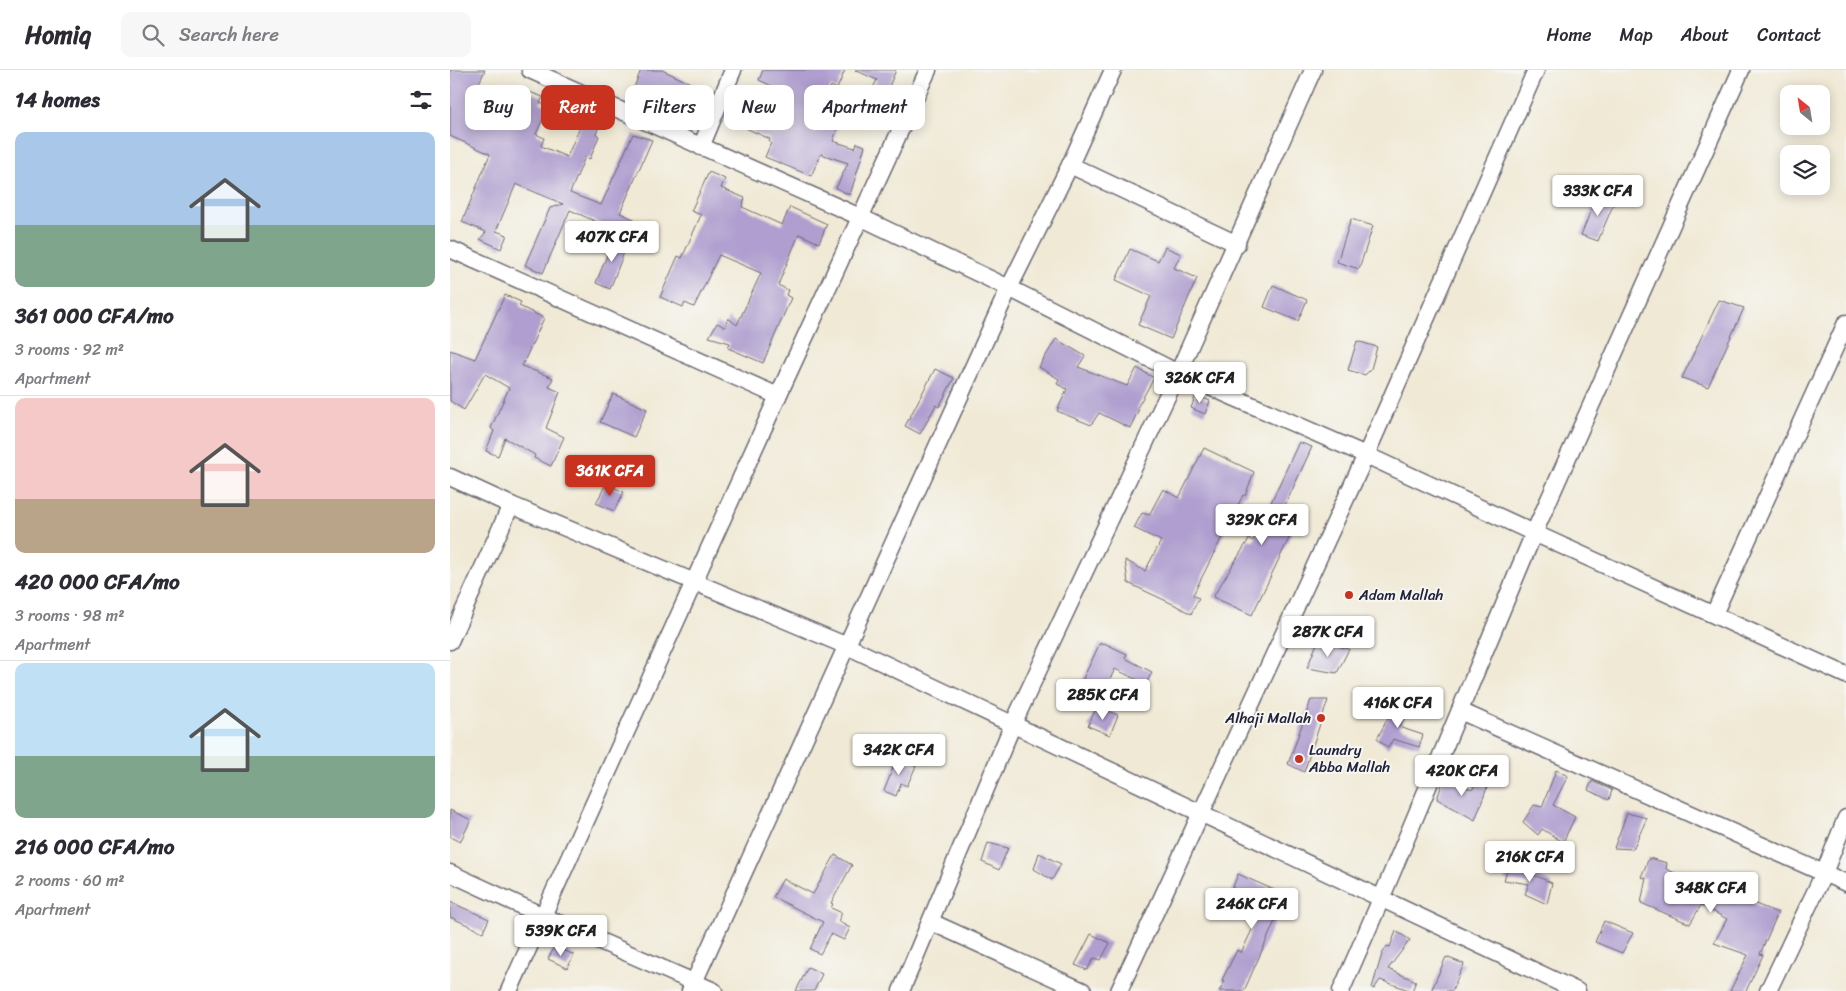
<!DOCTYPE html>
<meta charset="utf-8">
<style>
:root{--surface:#fff;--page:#f7f7f7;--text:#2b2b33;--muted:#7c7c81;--line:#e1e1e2;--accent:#c8321e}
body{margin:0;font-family:Sriracha,sans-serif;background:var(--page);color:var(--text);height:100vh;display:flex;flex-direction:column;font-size:19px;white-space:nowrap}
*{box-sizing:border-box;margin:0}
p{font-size:16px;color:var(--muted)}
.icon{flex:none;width:28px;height:28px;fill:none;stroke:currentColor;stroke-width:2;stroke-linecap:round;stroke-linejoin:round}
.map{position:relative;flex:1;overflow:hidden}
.details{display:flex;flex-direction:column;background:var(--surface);width:450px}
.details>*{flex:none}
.banner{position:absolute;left:15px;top:15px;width:475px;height:45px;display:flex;gap:10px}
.needle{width:32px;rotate:330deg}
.tools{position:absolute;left:1330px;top:15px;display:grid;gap:10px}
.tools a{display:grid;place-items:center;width:50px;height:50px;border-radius:10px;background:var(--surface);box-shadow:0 2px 12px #0003;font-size:25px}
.price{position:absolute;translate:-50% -42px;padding:0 11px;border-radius:5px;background:#fff;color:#222;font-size:16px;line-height:32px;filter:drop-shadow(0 1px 2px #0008)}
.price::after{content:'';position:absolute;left:50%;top:30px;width:15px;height:11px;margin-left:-8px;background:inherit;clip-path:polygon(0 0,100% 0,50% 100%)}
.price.on{background:var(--accent);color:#fff}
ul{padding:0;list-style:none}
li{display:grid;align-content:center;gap:10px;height:265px;padding:0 15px}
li+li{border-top:1px solid var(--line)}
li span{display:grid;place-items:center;height:155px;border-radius:10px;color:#555}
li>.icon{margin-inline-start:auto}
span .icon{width:90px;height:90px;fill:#fffc;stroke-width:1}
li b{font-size:21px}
h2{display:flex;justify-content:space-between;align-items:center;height:60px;padding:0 15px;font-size:21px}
.chip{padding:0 18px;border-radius:10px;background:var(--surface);box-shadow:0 2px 12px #0003;font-size:18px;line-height:45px}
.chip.on{background:var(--accent);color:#fff}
header{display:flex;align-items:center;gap:30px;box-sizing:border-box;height:70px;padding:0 25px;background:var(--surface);border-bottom:1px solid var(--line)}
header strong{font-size:24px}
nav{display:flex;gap:28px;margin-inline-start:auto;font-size:18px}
.search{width:350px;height:45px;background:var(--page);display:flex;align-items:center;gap:12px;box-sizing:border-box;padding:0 18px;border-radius:10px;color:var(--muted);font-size:19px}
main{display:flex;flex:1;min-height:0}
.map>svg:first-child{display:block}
.building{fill:#af9ecf}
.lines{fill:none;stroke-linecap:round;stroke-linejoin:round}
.street-casing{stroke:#6a6871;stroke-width:19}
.street{stroke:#fff;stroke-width:16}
.poi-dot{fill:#c8321e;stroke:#f6f6f2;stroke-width:2}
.labels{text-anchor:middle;stroke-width:4;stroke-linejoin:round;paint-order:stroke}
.poi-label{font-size:15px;fill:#22223b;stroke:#f6f6f2;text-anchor:start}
</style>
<header>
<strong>Homiq</strong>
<div class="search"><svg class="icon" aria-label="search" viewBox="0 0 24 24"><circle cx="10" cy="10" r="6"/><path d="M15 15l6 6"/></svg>Search here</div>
<nav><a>Home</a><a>Map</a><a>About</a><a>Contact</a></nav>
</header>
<main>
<section class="details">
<h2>14 homes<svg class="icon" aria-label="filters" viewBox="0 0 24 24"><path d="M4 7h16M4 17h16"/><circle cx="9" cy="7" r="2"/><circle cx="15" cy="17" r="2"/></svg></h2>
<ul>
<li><span style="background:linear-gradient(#a9c7e8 60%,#7fa58c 0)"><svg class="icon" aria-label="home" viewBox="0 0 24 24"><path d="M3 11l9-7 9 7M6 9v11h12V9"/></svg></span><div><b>361 000 CFA/mo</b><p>3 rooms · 92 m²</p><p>Apartment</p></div></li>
<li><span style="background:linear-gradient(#f6c9c9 65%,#b9a48a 0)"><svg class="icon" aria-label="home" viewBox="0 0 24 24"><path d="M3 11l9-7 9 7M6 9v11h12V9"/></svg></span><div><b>420 000 CFA/mo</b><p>3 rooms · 98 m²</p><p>Apartment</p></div></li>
<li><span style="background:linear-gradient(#bfe0f5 60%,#7fa58c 0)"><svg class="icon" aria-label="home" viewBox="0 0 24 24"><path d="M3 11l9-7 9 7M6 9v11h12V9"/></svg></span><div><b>216 000 CFA/mo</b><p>2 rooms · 60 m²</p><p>Apartment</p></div></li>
</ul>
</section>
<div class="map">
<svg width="1396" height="921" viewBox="0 0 1396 921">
<rect width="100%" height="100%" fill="#f6f6f2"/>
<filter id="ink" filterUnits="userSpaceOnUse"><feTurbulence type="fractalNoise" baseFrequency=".02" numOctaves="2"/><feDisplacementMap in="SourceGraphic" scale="10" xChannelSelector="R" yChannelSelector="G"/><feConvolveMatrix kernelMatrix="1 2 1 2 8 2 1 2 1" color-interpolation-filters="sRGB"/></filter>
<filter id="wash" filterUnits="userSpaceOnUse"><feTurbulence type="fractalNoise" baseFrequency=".0096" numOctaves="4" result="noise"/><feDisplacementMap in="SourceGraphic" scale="20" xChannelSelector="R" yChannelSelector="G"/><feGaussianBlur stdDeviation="1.12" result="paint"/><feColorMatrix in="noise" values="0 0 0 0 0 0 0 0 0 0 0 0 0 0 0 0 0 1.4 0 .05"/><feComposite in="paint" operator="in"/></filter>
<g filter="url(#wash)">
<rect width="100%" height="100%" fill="#f0e9d5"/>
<g id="blocks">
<g class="building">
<polygon points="0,0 35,0 23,26 48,37 52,28 58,31 63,21 72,25 74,20 93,27 90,33 99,36 86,64 94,68 91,76 117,87 135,45 151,52 146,64 149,66 140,89 135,87 120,123 151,135 183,64 202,70 170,143 184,149 176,165 120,140 93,203 75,195 100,138 113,134 66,114 46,161 57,165 51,179 30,169 36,162 12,152 40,84 0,66"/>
<polygon points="191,0 212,0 262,23 252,46 216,29 211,41 192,33 196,25 183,20"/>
<polygon points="313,0 395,0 387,19 381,16 372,41 391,48 383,71 405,78 407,73 415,76 400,125 386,118 398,93 371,84 361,106 315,87 321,73 319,72 320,69 280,51 289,33 330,51 341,25 309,10"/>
<polygon points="405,0 446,0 435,26 422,20 427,10"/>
<polygon points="259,102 275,109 271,118 295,128 292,137 332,155 340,137 377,154 369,173 349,164 328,215 338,220 336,225 341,228 313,293 278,278 280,273 259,267 267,253 275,257 278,248 287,255 311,203 269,185 244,237 235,233 233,237 210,227 228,186 232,188 251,145 241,141"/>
<polygon points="1148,123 1166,128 1148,171 1131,165"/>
<polygon points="901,149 923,156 909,199 887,192"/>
<polygon points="164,167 178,172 160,219 146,213"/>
<polygon points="715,177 731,184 724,198 747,208 721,269 688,255 701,226 666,210 680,179 708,191"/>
<polygon points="823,215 857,230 848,251 814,237"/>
<polygon points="55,225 71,232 69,236 94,248 72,296 103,308 99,317 110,322 96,358 114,367 101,396 84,388 85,385 55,368 48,386 36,381 44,361 41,358 59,318 35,304 14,340 0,331 0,280 25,289"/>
<polygon points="1269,230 1294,238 1258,317 1232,308"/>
<polygon points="606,269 635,286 628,297 677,316 687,298 704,308 687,338 689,339 680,358 649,343 641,355 607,341 617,319 607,314 609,309 589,297"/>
<polygon points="907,271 927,277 921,299 915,305 898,300"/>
<polygon points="485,299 504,308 489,337 486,335 470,364 455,356"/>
<polygon points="163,324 197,339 184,367 150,352"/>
<polygon points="746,325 760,331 755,344 741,338"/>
<polygon points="849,372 862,377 826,455 842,462 802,545 763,527 799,469 803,471"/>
<polygon points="754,378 804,402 795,426 793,425 743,525 749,528 741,544 725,535 678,513 675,490 695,501 711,471 684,458 692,443 699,445 713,419 729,428"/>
<polygon points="156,414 174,422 164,441 146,433"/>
<polygon points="868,571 899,579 887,603 857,598"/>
<polygon points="650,573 653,575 654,573 677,584 675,588 702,602 696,614 665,599 652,626 630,615"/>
<polygon points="861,630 878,630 854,702 838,694"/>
<polygon points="945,634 961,637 949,657 973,665 969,677 943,669 938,678 927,669"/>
<polygon points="647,636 668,645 660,665 638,656"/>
<polygon points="447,688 466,696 457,716 451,713 446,726 434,721"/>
<polygon points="1106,700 1118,706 1103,735 1125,747 1113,772 1092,759 1088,765 1073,752 1084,735 1092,737"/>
<polygon points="994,708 1022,720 1027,712 1037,718 1025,750 987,729"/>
<polygon points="1142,711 1162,720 1159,730 1138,720"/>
<polygon points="0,740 21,750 10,772 0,767"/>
<polygon points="1177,743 1197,748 1183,779 1164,778"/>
<polygon points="538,773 558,778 549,800 532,792"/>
<polygon points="589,783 611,794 602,810 584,799"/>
<polygon points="385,785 402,795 381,833 383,834 381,838 392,843 388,851 400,858 394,870 381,864 370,884 360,879 373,852 323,827 333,809 363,824"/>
<polygon points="1199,788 1217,793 1216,799 1287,831 1288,827 1328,843 1310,884 1313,885 1296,921 1280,921 1298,885 1264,873 1277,849 1251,835 1240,854 1191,833 1196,808 1191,807"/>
<polygon points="1059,794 1102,813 1097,834 1075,824 1079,814 1054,810"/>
<polygon points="788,804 838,826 825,851 794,921 769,921 775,911 772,910 787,880 791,883 811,841 779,827"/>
<polygon points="0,832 39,849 33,862 0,847"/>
<polygon points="1154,851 1183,863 1172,883 1145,872"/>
<polygon points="946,861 960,870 938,899 966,911 962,921 930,910 924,919 922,918 932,884 937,876 940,877"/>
<polygon points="641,864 660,873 651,890 644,888 637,900 625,895"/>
<polygon points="105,876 124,885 117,898 98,889"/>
<polygon points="996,887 1014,894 1002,921 981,921"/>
<polygon points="358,897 372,904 364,921 346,921"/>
</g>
</g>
</g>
<g filter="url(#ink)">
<use href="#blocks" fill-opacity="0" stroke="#6a6871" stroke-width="1"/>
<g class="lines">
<g class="street-casing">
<g id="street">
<polyline points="80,0 410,147 559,218 728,303 916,385 1084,463 1396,605"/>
<polyline points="251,77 283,0"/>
<polyline points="620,95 787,174"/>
<polyline points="0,179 328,326"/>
<polyline points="0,407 61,435 397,576 1127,921"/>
<polyline points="1264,544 1396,253"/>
<polyline points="0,571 61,435"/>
<polyline points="1010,641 1396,813"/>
<polyline points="0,803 93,846 264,921"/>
<polyline points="481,852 633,921"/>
<polyline points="59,921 328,326 478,0"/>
<polyline points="240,921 559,218 620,95 663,0"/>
<polyline points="451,921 563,654 728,303 863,0"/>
<polyline points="669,921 916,385 1086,0"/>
<polyline points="891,921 931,829 1084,463 1291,0"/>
<polyline points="1318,921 1374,803 1396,748"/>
</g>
</g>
<use href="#street" class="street"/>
</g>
</g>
<g class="poi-dot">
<circle cx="899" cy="525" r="5"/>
<circle cx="871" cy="648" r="5"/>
<circle cx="849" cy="689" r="5"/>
</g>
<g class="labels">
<g class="poi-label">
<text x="909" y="530">Adam Mallah</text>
<text x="861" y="653" text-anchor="end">Alhaji Mallah</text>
<text x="859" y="685">Laundry<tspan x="859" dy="17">Abba Mallah</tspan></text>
</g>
</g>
</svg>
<div class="tools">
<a><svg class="needle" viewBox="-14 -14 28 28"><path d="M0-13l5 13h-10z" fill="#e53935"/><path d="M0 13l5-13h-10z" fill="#7c7c81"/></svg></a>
<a><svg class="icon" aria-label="layers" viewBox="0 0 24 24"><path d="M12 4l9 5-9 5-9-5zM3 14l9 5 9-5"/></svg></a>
</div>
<b class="price" style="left:1148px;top:147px">333K CFA</b>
<b class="price" style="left:162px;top:193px">407K CFA</b>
<b class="price" style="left:750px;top:334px">326K CFA</b>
<b class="price on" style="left:160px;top:427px">361K CFA</b>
<b class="price" style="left:812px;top:476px">329K CFA</b>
<b class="price" style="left:878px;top:588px">287K CFA</b>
<b class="price" style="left:653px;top:651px">285K CFA</b>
<b class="price" style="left:948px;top:659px">416K CFA</b>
<b class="price" style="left:449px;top:706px">342K CFA</b>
<b class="price" style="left:1012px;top:727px">420K CFA</b>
<b class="price" style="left:1080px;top:813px">216K CFA</b>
<b class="price" style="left:1261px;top:844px">348K CFA</b>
<b class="price" style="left:802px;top:860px">246K CFA</b>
<b class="price" style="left:111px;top:887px">539K CFA</b>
<div class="banner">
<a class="chip">Buy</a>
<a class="chip on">Rent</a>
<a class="chip">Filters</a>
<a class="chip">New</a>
<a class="chip">Apartment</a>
</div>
</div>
</main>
